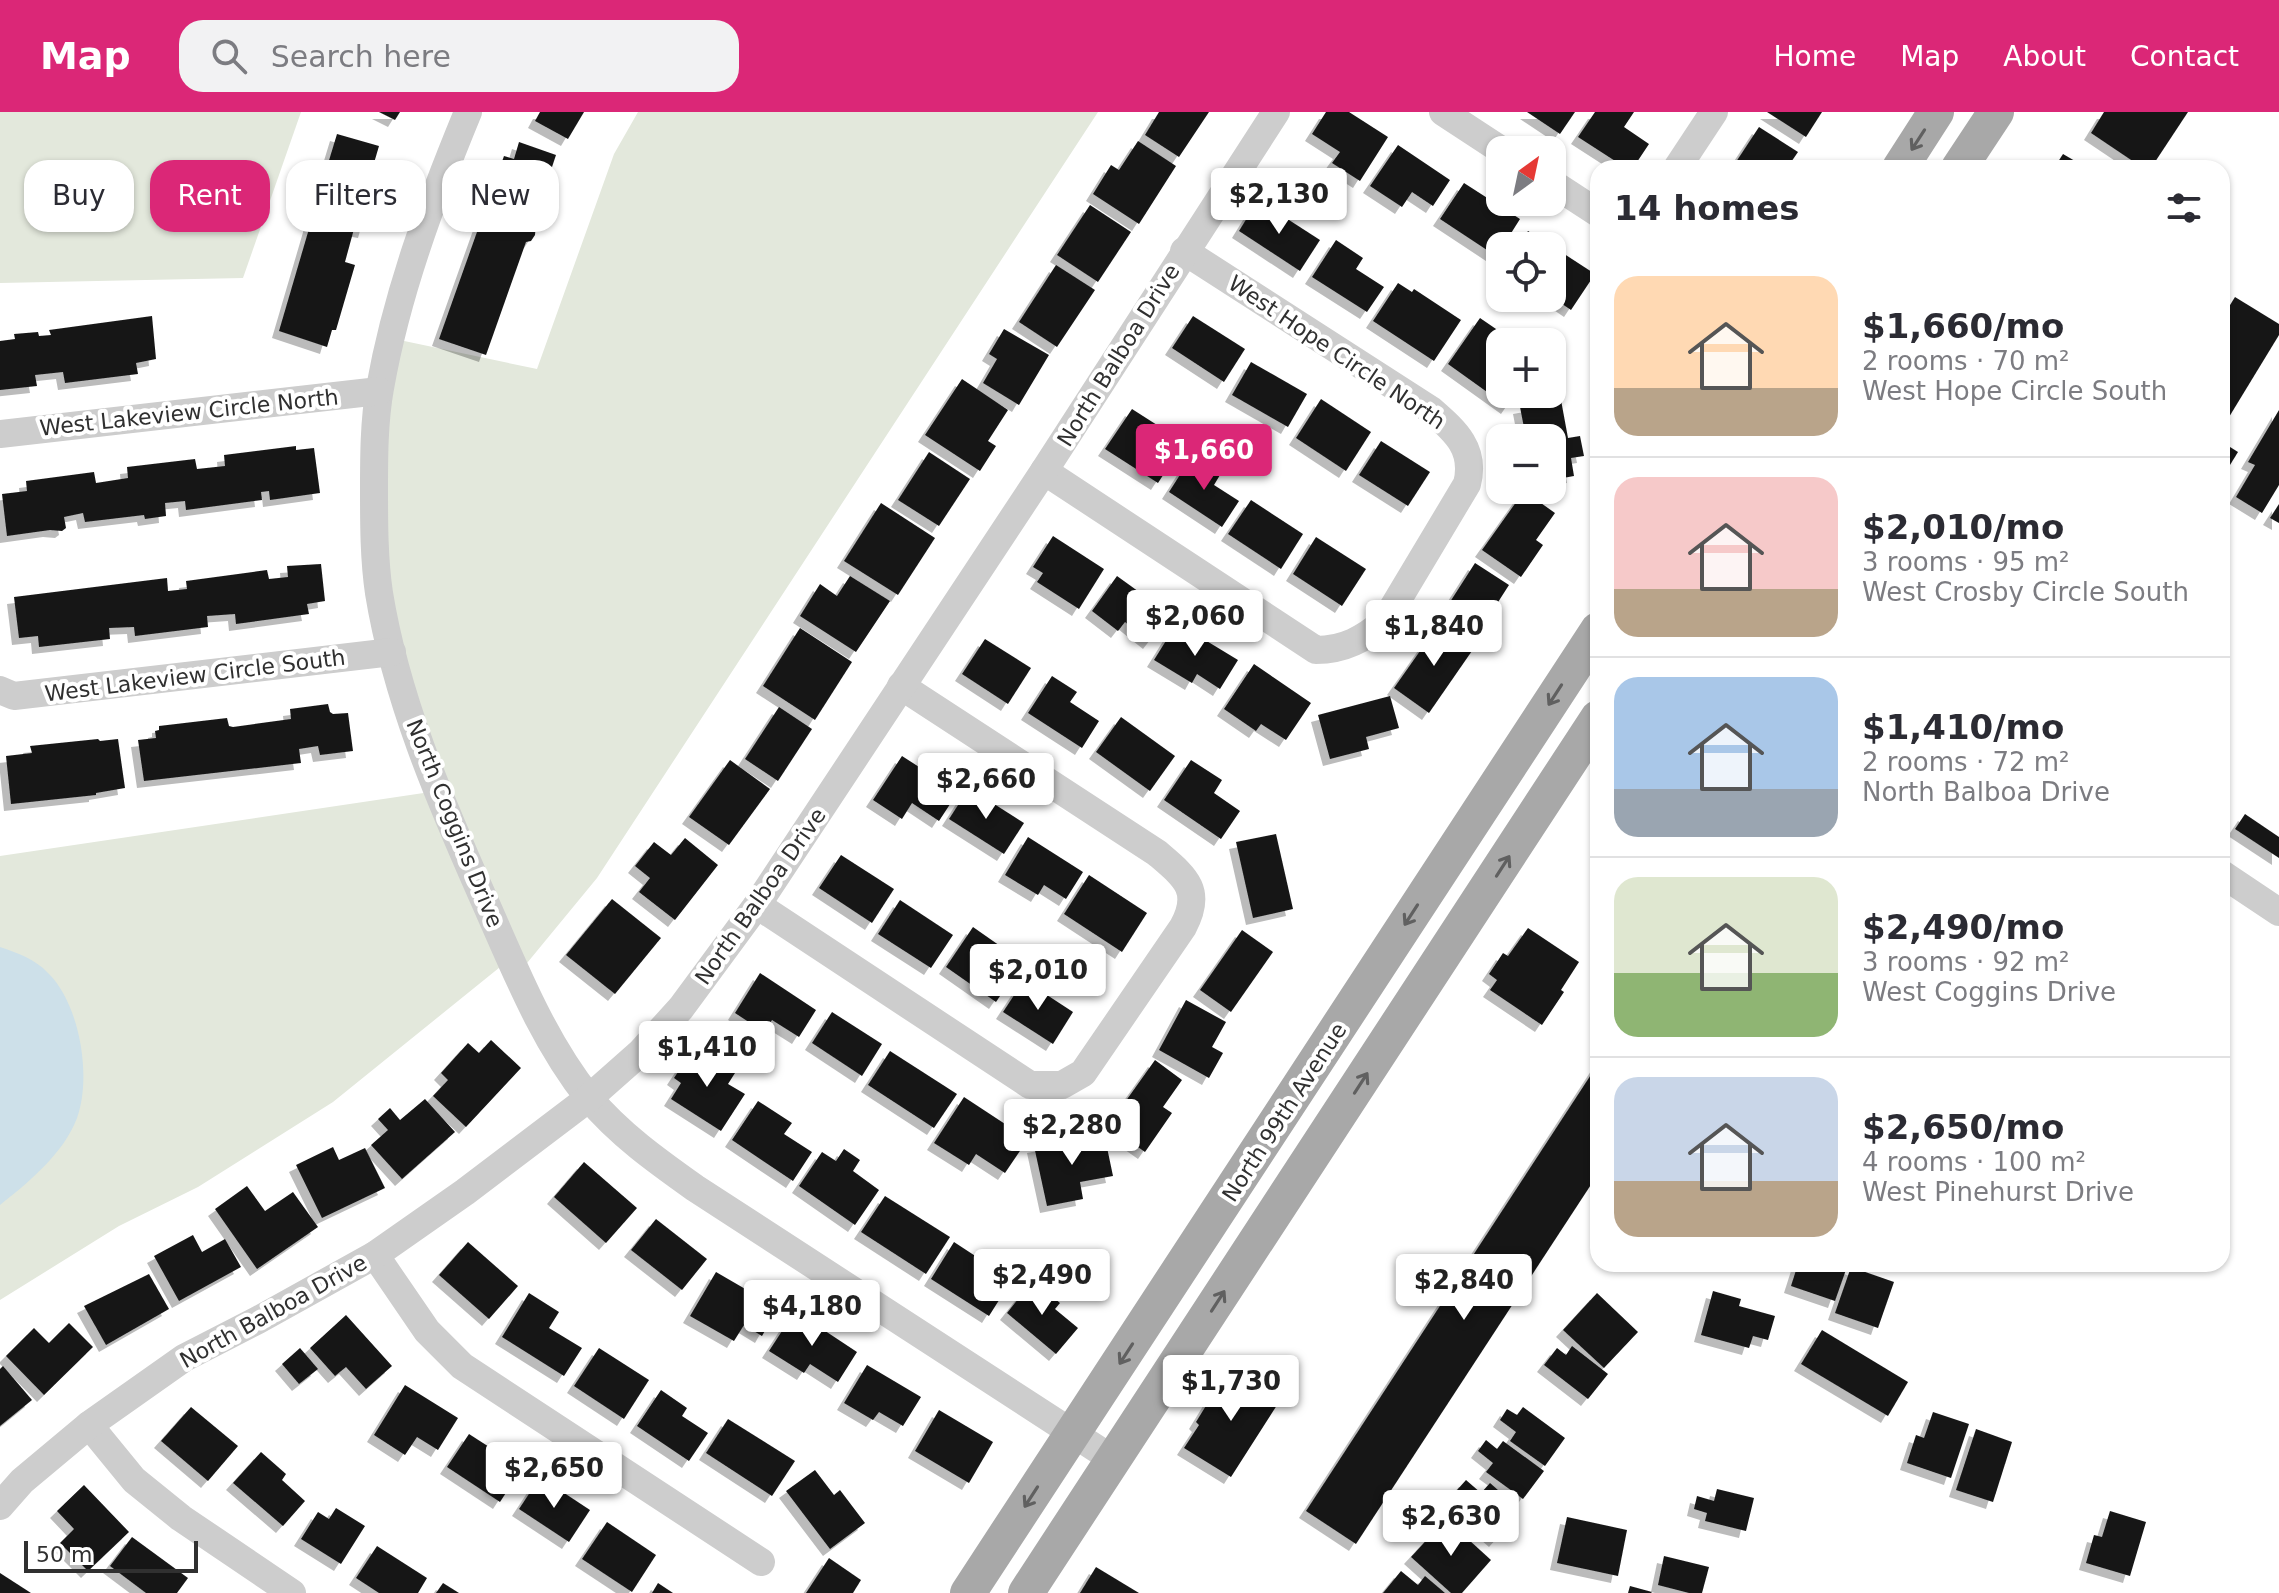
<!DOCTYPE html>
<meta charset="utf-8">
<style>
:root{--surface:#fff;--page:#f2f2f3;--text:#2b2b33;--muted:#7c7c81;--line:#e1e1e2;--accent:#db2777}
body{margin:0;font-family:"DejaVu Sans",sans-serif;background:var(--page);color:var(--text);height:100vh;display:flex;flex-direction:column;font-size:30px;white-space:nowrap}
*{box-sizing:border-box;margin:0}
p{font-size:26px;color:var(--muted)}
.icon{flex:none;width:44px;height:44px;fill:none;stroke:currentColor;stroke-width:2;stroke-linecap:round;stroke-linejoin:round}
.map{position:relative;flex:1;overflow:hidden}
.side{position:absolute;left:1590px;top:48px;width:640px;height:1112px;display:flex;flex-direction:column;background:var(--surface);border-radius:24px;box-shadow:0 2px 6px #0004}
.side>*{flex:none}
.banner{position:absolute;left:24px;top:48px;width:760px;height:72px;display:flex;gap:16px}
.needle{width:52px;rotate:33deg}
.buttons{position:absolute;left:1486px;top:24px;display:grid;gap:16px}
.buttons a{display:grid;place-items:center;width:80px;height:80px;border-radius:16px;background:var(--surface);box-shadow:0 2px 6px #0004;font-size:40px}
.scale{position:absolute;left:24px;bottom:20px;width:174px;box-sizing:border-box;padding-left:8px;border:4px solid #303030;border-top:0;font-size:22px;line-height:28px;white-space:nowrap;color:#303030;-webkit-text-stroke:6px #fff;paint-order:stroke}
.price{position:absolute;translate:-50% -68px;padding:0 18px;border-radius:8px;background:#fff;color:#222;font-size:26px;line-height:52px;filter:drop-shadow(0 2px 4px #0008)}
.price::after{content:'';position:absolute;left:50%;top:48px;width:24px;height:18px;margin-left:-12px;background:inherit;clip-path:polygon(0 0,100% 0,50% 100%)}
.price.current{background:var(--accent);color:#fff}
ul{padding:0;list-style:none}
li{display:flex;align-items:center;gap:24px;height:200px;padding:0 24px}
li+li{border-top:2px solid var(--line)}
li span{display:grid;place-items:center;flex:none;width:224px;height:160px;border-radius:24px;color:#555}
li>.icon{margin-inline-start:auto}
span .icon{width:96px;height:96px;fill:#fffc;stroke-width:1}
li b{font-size:34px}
h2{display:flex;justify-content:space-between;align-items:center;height:96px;padding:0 24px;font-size:34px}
.pill{padding:0 28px;border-radius:24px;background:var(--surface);box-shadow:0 2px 6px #0004;font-size:28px;line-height:72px}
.pill.current{background:var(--accent);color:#fff}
header{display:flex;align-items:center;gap:48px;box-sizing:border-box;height:112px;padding:0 40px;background:var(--accent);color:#fff}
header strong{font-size:38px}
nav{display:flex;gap:44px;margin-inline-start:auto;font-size:28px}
.search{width:560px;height:72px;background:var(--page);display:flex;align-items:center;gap:20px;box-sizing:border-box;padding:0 28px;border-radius:24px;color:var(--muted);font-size:30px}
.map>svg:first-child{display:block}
.green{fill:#e3e8dc}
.water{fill:#cde0e9}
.building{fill:#171717;filter:url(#shadow)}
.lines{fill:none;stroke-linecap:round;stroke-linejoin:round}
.minor{stroke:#cdcdcd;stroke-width:28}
.major{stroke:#a8a8a8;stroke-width:36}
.oneway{stroke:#606060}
.labels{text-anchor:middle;stroke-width:8;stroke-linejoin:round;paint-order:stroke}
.street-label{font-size:22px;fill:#303030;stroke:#fff}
</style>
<header>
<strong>Map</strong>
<div class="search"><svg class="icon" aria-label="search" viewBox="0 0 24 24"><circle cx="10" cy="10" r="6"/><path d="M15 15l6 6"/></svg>Search here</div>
<nav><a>Home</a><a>Map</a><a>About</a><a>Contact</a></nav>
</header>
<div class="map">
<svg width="2279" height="1481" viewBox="0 0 2279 1481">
<defs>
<filter id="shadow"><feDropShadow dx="-7" dy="7" stdDeviation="0" flood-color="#0004"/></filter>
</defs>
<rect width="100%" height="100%" fill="#fff"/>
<g class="green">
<polygon points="0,0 301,0 243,166 0,171"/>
<polygon points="638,0 1098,0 597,766 518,862 510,847 333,990 198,1075 119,1114 0,1188 0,744 437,679 379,480 390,226 537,257 614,42"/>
</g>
<path class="water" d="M 0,835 C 18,841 35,847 48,861 C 80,892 92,965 77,1006 C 64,1041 29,1070 0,1093 Z"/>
<g class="building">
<polygon points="379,0 400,0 395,8"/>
<polygon points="540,0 584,0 568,27 535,9"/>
<polygon points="1159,0 1209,0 1179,45 1145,23"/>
<polygon points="1326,0 1349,0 1388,25 1360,69 1332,51 1340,40 1312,22"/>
<polygon points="1527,0 1575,0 1560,22"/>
<polygon points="1595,0 1634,0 1624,15 1649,32 1633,56 1626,56 1578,25"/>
<polygon points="1767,0 1822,0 1806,25"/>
<polygon points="2104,0 2188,0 2151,56 2143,56 2091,21"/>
<polygon points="1759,15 1798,40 1787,56 1732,56"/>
<polygon points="337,22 379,34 374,51 383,55 365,119 354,117 345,150 355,153 336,218 332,218 327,235 279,219 316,93 315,90 320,63 327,55"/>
<polygon points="1138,29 1176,54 1139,112 1093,82 1111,53 1119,58"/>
<polygon points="519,30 556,43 546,73 549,74 536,110 535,123 531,129 526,130 486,243 439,227 504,44 514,47"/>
<polygon points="1398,33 1450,68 1433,94 1412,80 1402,95 1370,74"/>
<polygon points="2063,42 2087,56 2054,56"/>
<polygon points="1464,71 1520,107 1503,134 1500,134 1496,144 1440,107"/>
<polygon points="1258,88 1320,128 1300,159 1239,119"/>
<polygon points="1090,93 1131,120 1098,170 1057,143"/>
<polygon points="1528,119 1551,134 1518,134"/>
<polygon points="1336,128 1363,146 1356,157 1384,175 1367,200 1312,165"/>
<polygon points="1552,134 1595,162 1571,198 1552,185"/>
<polygon points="1056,153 1095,178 1057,235 1019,210"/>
<polygon points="1398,171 1412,180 1414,177 1461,208 1434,249 1373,209"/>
<polygon points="2235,185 2279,212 2279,223 2226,310 2222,307 2222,206"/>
<polygon points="152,204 156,247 136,251 138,262 65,271 63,260 35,263 37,274 0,278 0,229 15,227 14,222 38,220 39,224 51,223 49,218"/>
<polygon points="1193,204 1245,237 1224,270 1172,236"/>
<polygon points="1480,206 1515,230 1500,230 1500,282 1517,282 1508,295 1448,252"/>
<polygon points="1004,217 1049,243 1019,293 983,271 997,247 989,242"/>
<polygon points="1251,250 1307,282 1288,315 1232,283"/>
<polygon points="962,267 1008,298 988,329 996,334 980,359 925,323"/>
<polygon points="1321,287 1371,320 1346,359 1296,326"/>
<polygon points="1561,288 1568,326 1580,324 1584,344 1571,346 1574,364 1552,368 1552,326 1526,326 1520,295"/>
<polygon points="1132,297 1168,320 1160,332 1176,343 1158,371 1105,337"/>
<polygon points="2279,298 2279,373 2262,401 2236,385 2255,353 2248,350"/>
<polygon points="1381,329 1430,360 1408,394 1359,363"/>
<polygon points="2222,330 2238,340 2222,366"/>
<polygon points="296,334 296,338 314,336 320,381 270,388 269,379 261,380 262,388 186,398 185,389 165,391 166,404 145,407 144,403 85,410 83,401 64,405 66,416 62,419 50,418 7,424 2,382 27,379 26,369 94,360 96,371 128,366 127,355 195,347 197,357 225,354 224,343"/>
<polygon points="929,340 970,367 939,414 898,388"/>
<polygon points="1192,344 1220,363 1214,373 1239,389 1222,415 1169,380"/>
<polygon points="1524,379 1555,401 1536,428 1543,433 1521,465 1482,438"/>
<polygon points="1251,388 1303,422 1281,457 1228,422"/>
<polygon points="881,391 935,426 898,483 844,449"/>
<polygon points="2279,392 2279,411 2270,406"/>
<polygon points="1053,424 1104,457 1079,497 1037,470 1043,461 1033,455"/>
<polygon points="1316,425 1366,457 1342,494 1293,462"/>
<polygon points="1475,451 1509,473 1484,512 1478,509 1469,522 1441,504"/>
<polygon points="321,452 325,489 307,492 309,502 236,512 235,502 207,504 208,515 135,524 134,515 109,516 110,527 39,535 38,524 19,526 14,485 167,466 168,479 187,477 186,469 267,458 269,467 288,465 287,454"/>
<polygon points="850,464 890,489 856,540 800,504 820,472 837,484"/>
<polygon points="1117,464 1171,503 1150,530 1125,510 1118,519 1092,499"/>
<polygon points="1177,511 1238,548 1220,577 1197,562 1192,571 1154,548"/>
<polygon points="1439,512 1474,536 1429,601 1394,576"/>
<polygon points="800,516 852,550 815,608 763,574"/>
<polygon points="985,527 1031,556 1008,592 962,562"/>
<polygon points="1254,552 1311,591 1286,628 1261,612 1256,619 1224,597"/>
<polygon points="1052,564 1077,580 1070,590 1099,609 1082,636 1028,601"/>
<polygon points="1390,584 1399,616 1366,625 1369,637 1330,647 1318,603"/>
<polygon points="328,592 330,600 333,602 348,601 353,639 320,643 318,634 299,637 301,651 144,669 138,628 156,626 155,619 159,618 159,614 227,606 229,614 233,615 291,607 290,597"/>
<polygon points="779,595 812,617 778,669 745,647"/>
<polygon points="1121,605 1175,644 1150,679 1096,640"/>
<polygon points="98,627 100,629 118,627 125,676 96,681 96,683 11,692 6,644 32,641 30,634"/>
<polygon points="902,644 958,680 939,709 912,691 902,707 873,688"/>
<polygon points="730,648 770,677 729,733 689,705"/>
<polygon points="1191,648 1222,668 1214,681 1240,699 1221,727 1164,688"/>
<polygon points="969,676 1024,711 1004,742 949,707"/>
<polygon points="2245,702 2279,725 2279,746 2235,717"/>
<polygon points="1276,722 1293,797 1253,806 1236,730"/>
<polygon points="1028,725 1083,760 1066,787 1044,773 1038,783 1005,763"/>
<polygon points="685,726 718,753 675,808 639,780 650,766 635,754 654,730 671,743"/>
<polygon points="841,743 894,777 872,811 819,776"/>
<polygon points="1089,763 1147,801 1122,840 1064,802"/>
<polygon points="612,787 661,826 615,882 566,843"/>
<polygon points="900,788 953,823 931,856 878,822"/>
<polygon points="973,815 1023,850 996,890 946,855"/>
<polygon points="1528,816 1579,850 1561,878 1564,880 1542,913 1490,878 1497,868 1489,862 1503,841 1508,844"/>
<polygon points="1242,818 1273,840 1231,900 1200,878"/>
<polygon points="760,861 816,898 799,925 772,908 764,920 735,901"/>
<polygon points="1024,868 1073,900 1053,932 1003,900"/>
<polygon points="1186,888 1226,910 1212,935 1223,941 1209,966 1159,938"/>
<polygon points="832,900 882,932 862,964 812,931"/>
<polygon points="491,928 521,956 466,1015 433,984 448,968 441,961 468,931 479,941"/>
<polygon points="695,934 735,961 728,972 745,982 721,1019 671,987 681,971 674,966"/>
<polygon points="890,939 957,982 934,1016 868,973"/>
<polygon points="1155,948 1182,968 1163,995 1172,1001 1145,1040 1108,1014"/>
<polygon points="1598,952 1598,1062 1356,1432 1306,1399"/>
<polygon points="964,985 1028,1027 1005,1061 976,1042 969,1053 934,1031"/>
<polygon points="425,987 455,1020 402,1067 371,1033 388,1018 378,1007 390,996 400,1008"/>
<polygon points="758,989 792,1011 784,1022 812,1040 793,1069 732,1028"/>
<polygon points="1104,1021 1113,1064 1080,1070 1083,1087 1047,1094 1034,1034"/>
<polygon points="333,1035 339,1048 365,1036 385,1076 322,1106 296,1053"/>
<polygon points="844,1037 860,1048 853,1059 879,1078 855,1113 799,1074 822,1040 836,1049"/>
<polygon points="584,1050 637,1096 606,1131 554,1085"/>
<polygon points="247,1074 265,1099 293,1080 318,1115 257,1157 215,1097"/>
<polygon points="885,1084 950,1125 926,1162 861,1120"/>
<polygon points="656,1107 707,1147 682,1178 631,1138"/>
<polygon points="193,1123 202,1140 225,1127 241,1155 179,1189 154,1144"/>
<polygon points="468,1130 518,1174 489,1207 439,1163"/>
<polygon points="954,1130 986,1151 982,1158 1008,1174 989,1204 931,1167"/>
<polygon points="1798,1152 1848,1152 1835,1189 1791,1174"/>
<polygon points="1851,1155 1894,1170 1878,1216 1835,1201"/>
<polygon points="716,1160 778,1196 762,1224 744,1213 734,1229 690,1204"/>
<polygon points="149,1162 169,1197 106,1233 84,1194"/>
<polygon points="1033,1168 1060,1191 1055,1197 1078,1216 1056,1242 1007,1201"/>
<polygon points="1713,1179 1741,1187 1739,1194 1775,1204 1768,1228 1753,1224 1749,1236 1701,1223"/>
<polygon points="529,1181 559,1200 549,1216 582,1236 564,1264 502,1225"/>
<polygon points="1597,1181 1638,1220 1604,1256 1563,1218"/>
<polygon points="795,1199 857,1240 838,1270 810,1252 804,1261 769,1239"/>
<polygon points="346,1203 392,1254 366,1277 346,1255 335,1264 310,1236"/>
<polygon points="69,1211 93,1235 44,1283 6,1244 34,1216 49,1231"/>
<polygon points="1822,1218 1908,1270 1888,1304 1801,1252"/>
<polygon points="1572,1234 1608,1262 1588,1287 1544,1253 1557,1236 1566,1243"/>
<polygon points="300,1236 318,1257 299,1272 282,1252"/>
<polygon points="599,1236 649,1268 624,1307 574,1274"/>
<polygon points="867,1253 921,1285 903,1314 879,1300 873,1308 844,1291"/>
<polygon points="3,1254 32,1288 0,1314 0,1257"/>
<polygon points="1241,1260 1262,1273 1259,1278 1279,1290 1231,1365 1184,1336 1199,1313 1196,1310 1223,1266 1234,1272"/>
<polygon points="405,1273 458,1306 438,1338 417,1325 405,1343 374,1323"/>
<polygon points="661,1278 687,1296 682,1304 708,1321 689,1349 637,1314"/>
<polygon points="191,1295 238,1334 208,1369 161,1329"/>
<polygon points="1523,1295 1565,1326 1545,1354 1510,1329 1516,1320 1500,1308 1507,1297 1517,1303"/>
<polygon points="939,1298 993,1330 969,1371 915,1339"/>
<polygon points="1933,1300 1969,1312 1951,1366 1907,1351 1916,1323 1924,1326"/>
<polygon points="728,1307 795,1349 772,1384 706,1341"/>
<polygon points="1976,1317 2012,1330 1993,1390 1956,1378"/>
<polygon points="469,1322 522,1356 500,1390 447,1355"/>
<polygon points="1486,1328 1497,1337 1503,1329 1544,1359 1523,1387 1486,1360 1493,1351 1478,1339"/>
<polygon points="261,1340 286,1362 282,1368 305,1389 283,1414 233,1371"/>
<polygon points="815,1358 834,1383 840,1378 865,1411 830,1437 786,1379"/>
<polygon points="540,1365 590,1398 569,1430 519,1397"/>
<polygon points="1466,1368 1481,1381 1490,1371 1515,1393 1508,1402 1515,1407 1496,1428 1449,1387"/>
<polygon points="84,1373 129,1420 88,1459 60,1431 74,1417 57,1399"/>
<polygon points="1717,1377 1754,1386 1746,1419 1705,1409 1707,1401 1694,1397 1697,1384 1714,1389"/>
<polygon points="336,1396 365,1414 341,1452 301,1427 318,1400 329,1407"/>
<polygon points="2110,1399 2146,1410 2130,1464 2086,1451 2094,1423 2102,1425"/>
<polygon points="1567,1405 1627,1418 1618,1464 1557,1451"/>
<polygon points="1446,1407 1491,1448 1462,1481 1451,1481 1411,1445"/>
<polygon points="607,1410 656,1443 632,1480 582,1447"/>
<polygon points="132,1425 188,1466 177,1481 146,1481 110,1454"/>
<polygon points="377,1434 427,1466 418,1481 379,1481 356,1466"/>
<polygon points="1664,1444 1709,1455 1702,1481 1689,1481 1658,1473"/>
<polygon points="829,1446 861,1468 853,1481 806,1481"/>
<polygon points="1096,1455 1139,1481 1080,1481"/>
<polygon points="1401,1459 1418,1473 1425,1464 1445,1481 1383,1481"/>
<polygon points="0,1461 31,1481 0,1481"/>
<polygon points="443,1471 459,1481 436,1481"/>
<polygon points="658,1471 673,1481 652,1481"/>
<polygon points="1630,1474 1652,1480 1651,1481 1628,1481"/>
</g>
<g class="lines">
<g class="minor">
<path d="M 468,0 C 431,90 397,180 380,276 C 374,309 374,345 374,378 C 374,412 374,447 379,481 C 396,586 439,686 482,783 C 513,852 541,926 589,986 C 619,1022 657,1049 695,1076 L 1114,1348"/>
<polyline points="1443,0 1501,38"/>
<polyline points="1677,56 1714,0"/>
<polyline points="1552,71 1598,101"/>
<polyline points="0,322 379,279"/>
<path d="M 1044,359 L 1316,538 C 1344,538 1364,527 1385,509 L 1467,372 C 1476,337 1455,319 1431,298 L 1184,139"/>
<polyline points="0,578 14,584 392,540"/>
<polyline points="2222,762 2279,800"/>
<path d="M 757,793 L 1030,973 L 1062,973 L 1083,961 L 1183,815 C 1203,778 1185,765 1157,741 L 901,574"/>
<polyline points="375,1143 427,1219 462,1254 761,1450"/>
<polyline points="89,1313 134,1368 181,1406 292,1481"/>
<polyline points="0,1394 22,1369 89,1313 184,1246 258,1208 375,1143 465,1080 589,986 641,940 681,896 757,793 1044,359 1276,0"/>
</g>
<g class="major">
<polyline points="1900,56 1936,0"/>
<polyline points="1959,56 1996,0"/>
<polyline points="968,1481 1598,518"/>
<polyline points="1026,1481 1598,606"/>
</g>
</g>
<defs><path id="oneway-shaft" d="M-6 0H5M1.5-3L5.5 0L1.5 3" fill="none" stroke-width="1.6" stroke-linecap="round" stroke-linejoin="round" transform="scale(2)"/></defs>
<g class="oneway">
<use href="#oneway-shaft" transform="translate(1918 28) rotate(123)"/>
<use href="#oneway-shaft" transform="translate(1555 583) rotate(123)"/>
<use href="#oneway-shaft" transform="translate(1503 754) rotate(-57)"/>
<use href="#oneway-shaft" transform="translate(1411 803) rotate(123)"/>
<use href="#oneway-shaft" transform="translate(1361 971) rotate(-57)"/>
<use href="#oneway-shaft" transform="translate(1218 1189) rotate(-57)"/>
<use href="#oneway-shaft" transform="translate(1126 1242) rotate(123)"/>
<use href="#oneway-shaft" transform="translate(1031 1385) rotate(123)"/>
</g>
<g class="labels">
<g class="street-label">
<text transform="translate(1337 240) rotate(34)" y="8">West Hope Circle North</text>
<text transform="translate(1118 243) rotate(-58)" y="8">North Balboa Drive</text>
<text transform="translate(189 300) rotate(-6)" y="8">West Lakeview Circle North</text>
<text transform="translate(195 563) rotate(-7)" y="8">West Lakeview Circle South</text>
<text transform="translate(455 711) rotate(68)" y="8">North Coggins Drive</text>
<text transform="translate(760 784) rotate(-55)" y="8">North Balboa Drive</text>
<text transform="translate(1284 1000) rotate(-57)" y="8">North 99th Avenue</text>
<text transform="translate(273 1199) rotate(-29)" y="8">North Balboa Drive</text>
</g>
</g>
</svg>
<div class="buttons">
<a><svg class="needle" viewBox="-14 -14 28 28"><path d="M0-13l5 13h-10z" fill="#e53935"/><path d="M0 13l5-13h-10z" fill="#7c7c81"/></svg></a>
<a><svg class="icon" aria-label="locate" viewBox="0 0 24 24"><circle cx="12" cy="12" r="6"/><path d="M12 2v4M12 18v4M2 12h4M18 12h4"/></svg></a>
<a>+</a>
<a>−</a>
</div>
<div class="scale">50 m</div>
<b class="price" style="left:1279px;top:124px">$2,130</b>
<b class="price current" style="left:1204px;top:380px">$1,660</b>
<b class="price" style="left:1195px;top:546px">$2,060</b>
<b class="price" style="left:1434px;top:556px">$1,840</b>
<b class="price" style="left:986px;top:709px">$2,660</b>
<b class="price" style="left:1038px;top:900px">$2,010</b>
<b class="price" style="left:707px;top:977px">$1,410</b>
<b class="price" style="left:1072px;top:1055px">$2,280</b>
<b class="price" style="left:1042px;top:1205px">$2,490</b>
<b class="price" style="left:1464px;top:1210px">$2,840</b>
<b class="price" style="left:812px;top:1236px">$4,180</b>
<b class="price" style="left:1231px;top:1311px">$1,730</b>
<b class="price" style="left:554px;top:1398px">$2,650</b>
<b class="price" style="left:1451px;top:1446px">$2,630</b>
<div class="banner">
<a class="pill">Buy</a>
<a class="pill current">Rent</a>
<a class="pill">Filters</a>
<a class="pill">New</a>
</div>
<section class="side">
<h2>14 homes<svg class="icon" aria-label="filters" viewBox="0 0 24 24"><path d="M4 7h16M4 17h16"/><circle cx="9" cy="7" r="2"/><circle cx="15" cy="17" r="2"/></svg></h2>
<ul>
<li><span style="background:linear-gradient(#ffd9b3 70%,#b9a48a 0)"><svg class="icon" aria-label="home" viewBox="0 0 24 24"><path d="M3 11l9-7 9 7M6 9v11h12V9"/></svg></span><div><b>$1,660/mo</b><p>2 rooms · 70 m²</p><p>West Hope Circle South</p></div></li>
<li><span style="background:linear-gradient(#f6c9c9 70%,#b9a48a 0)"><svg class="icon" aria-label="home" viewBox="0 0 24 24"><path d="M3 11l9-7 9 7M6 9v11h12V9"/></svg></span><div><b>$2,010/mo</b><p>3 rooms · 95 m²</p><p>West Crosby Circle South</p></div></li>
<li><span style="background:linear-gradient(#a9c7e8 70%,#9aa5b1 0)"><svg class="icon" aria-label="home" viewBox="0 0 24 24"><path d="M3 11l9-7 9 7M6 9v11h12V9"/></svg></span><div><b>$1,410/mo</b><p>2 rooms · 72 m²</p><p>North Balboa Drive</p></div></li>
<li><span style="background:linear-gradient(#dfe7d0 60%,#8fb573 0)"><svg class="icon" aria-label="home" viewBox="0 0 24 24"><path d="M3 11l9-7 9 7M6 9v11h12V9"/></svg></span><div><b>$2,490/mo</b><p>3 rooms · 92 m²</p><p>West Coggins Drive</p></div></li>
<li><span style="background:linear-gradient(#c9d6e8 65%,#b9a48a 0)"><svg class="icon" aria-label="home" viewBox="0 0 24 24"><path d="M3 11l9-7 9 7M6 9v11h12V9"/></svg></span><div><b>$2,650/mo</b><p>4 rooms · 100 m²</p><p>West Pinehurst Drive</p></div></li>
</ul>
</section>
</div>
